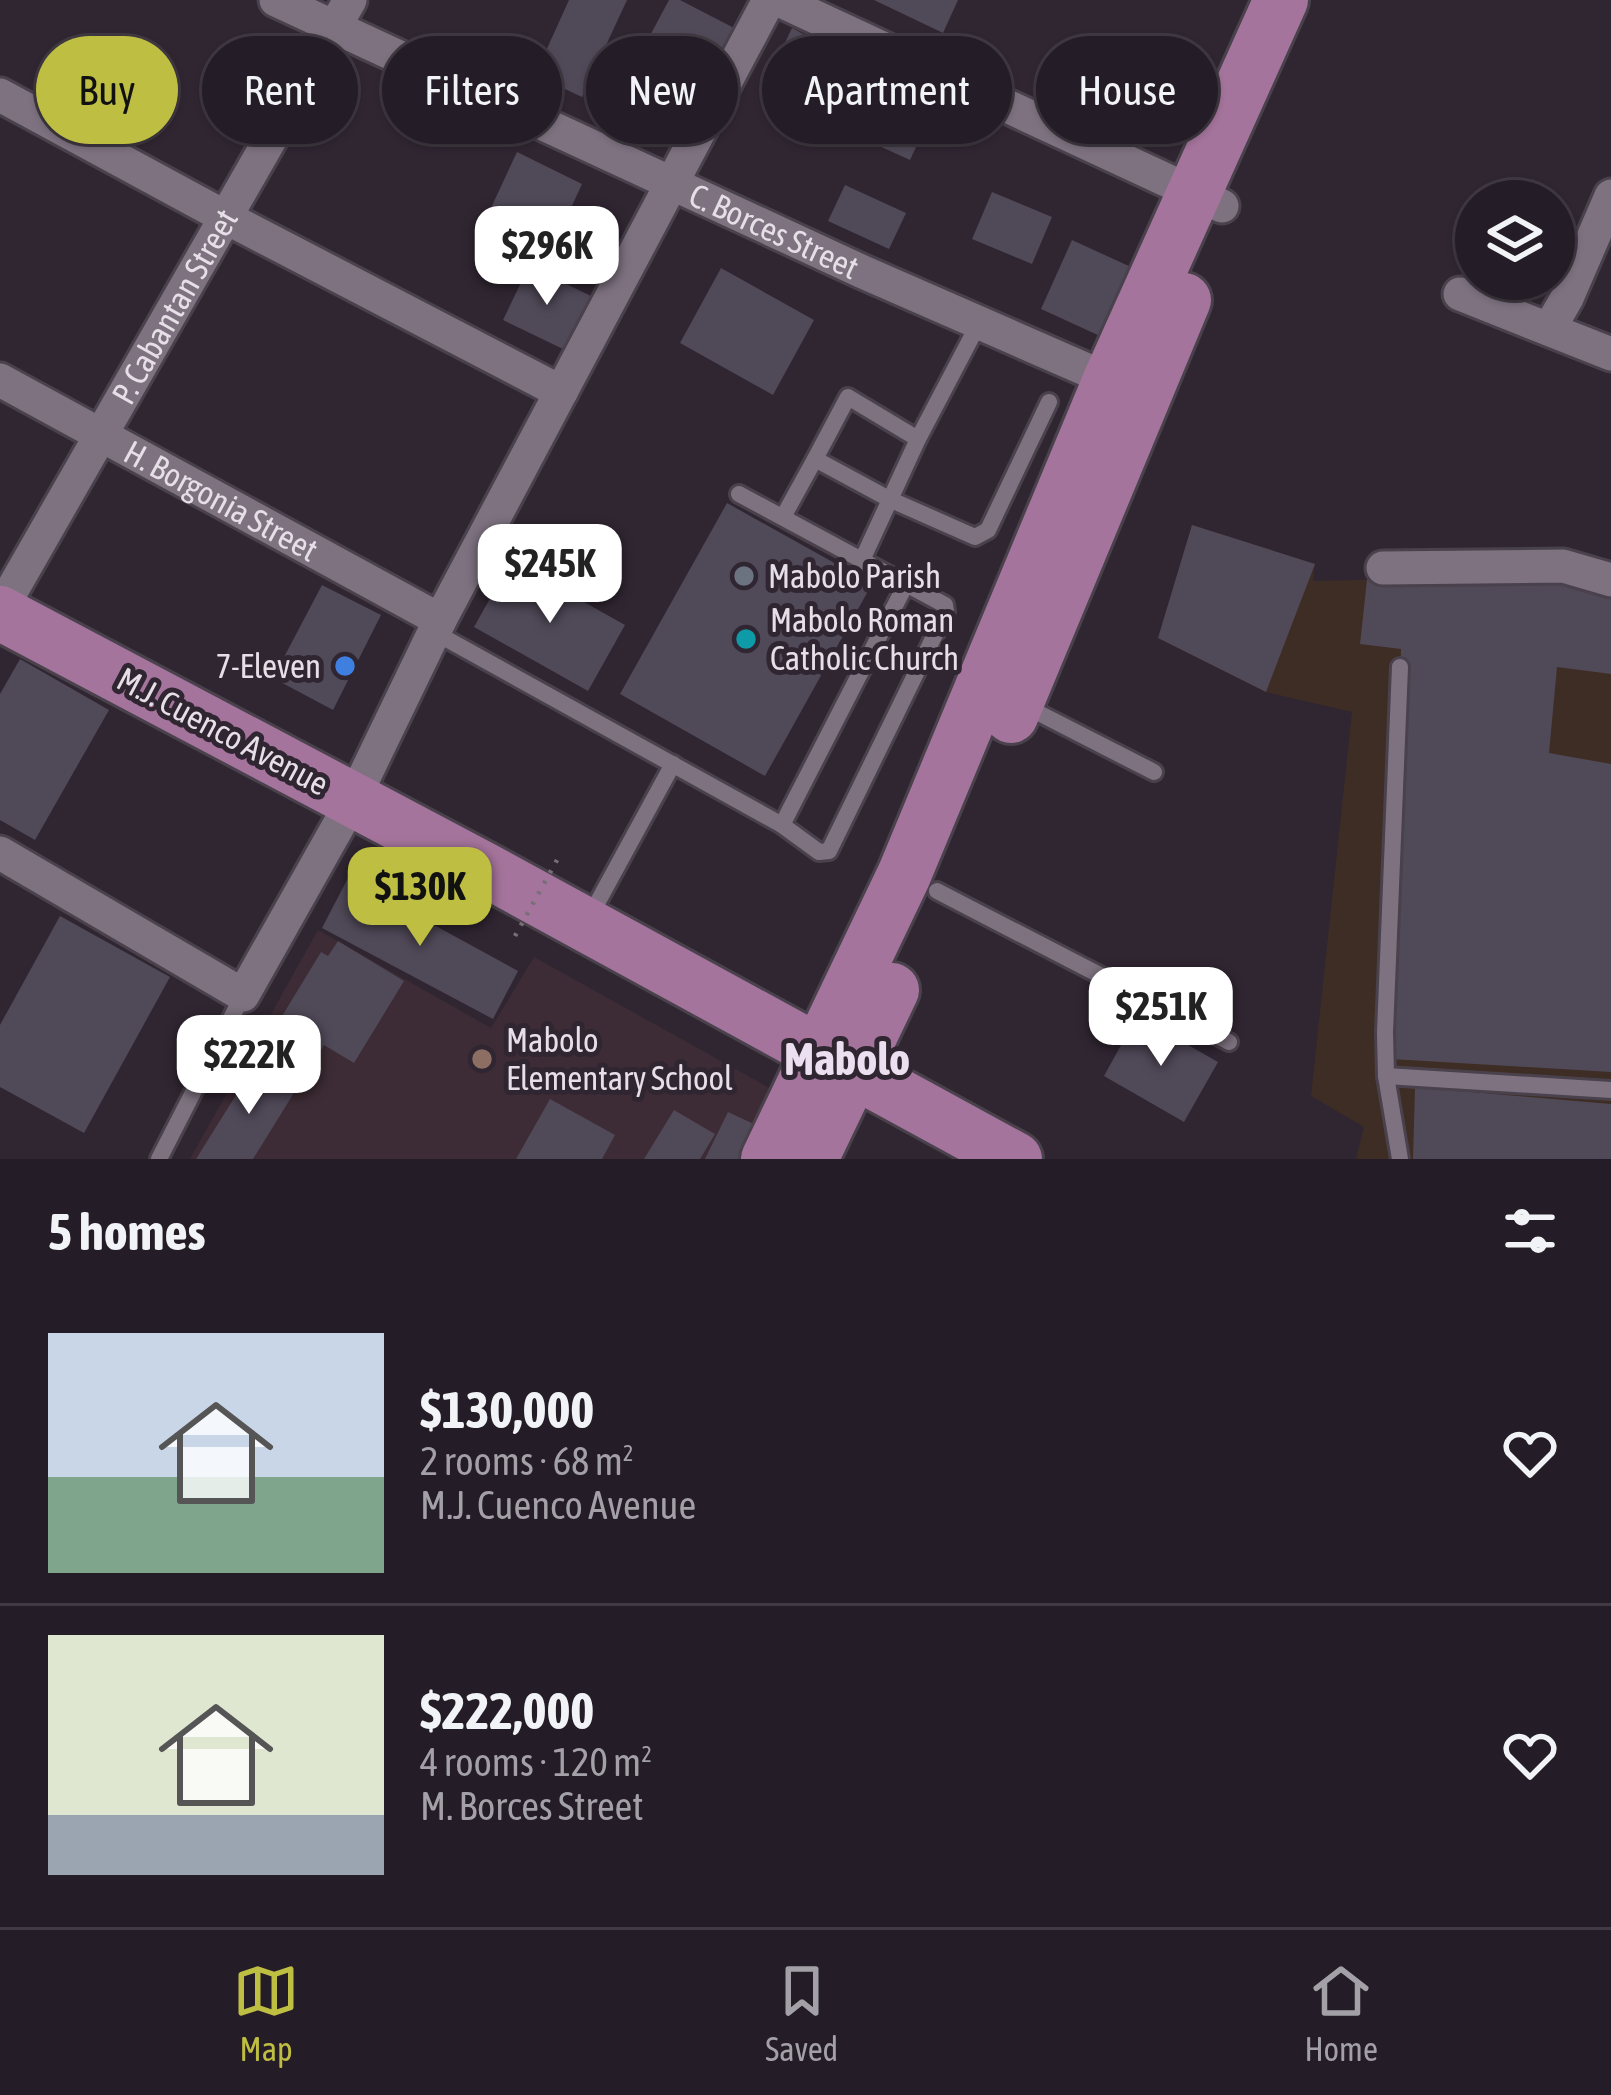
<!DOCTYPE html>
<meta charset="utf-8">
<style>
:root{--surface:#241c26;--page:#2c252e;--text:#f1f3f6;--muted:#a3a1a7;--line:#413a43;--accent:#bebe42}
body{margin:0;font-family:"Asap Condensed",sans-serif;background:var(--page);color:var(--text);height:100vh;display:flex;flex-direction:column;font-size:45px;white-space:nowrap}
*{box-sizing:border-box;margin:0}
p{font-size:39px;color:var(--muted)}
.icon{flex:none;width:66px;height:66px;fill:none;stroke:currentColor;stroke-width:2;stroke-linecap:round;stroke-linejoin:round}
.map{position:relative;height:1159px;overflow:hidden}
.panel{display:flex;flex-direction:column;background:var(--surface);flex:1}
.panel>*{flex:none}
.guide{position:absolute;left:36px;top:36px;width:1539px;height:108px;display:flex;gap:24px}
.fabs{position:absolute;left:1455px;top:180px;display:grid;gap:24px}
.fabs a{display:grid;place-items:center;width:120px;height:120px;border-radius:50%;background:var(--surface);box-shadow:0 3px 9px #0004,0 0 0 3px var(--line);font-size:60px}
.price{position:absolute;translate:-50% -102px;padding:0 27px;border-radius:24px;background:#fff;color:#222;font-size:39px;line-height:78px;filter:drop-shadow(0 3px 6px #0008)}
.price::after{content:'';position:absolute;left:50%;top:72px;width:36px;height:27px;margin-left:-18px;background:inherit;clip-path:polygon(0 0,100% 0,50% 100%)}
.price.selected{background:var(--accent);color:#111}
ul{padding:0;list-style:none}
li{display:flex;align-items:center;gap:36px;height:300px;padding:0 48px}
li+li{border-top:3px solid var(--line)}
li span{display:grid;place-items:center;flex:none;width:336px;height:240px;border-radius:0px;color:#555}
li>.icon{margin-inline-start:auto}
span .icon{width:144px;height:144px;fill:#fffc;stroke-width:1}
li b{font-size:51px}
h2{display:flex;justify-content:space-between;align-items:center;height:144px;padding:0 48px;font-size:51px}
.chip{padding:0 42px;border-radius:54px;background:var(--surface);box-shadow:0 3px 9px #0004,0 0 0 3px var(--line);font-size:42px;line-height:108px}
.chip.selected{background:var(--accent);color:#111}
.tabs{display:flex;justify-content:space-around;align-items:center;height:168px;border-top:3px solid var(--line);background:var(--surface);font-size:33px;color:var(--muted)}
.tabs a{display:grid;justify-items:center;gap:6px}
.tabs .selected{color:var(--accent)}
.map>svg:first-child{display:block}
.industrial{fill:#3e2d24}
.education{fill:#3d2c35}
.building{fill:#504958}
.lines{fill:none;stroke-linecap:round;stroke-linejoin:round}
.service-casing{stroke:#49414b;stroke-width:22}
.minor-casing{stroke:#49414b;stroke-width:39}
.primary-casing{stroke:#49414b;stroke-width:60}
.service{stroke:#7e7280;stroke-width:16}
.minor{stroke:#7e7280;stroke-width:33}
.primary{stroke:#a5749c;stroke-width:54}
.path-bridge{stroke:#786f79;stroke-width:4.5;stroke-dasharray:3 9;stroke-linecap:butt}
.worship-dot{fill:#6b7280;stroke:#302632;stroke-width:4.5}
.culture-dot{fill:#0f9aa8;stroke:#302632;stroke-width:4.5}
.shop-dot{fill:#3f7fe0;stroke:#302632;stroke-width:4.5}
.education-dot{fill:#8d6e63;stroke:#302632;stroke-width:4.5}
.labels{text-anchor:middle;stroke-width:10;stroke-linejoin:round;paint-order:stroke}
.street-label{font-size:33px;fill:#e6dfe7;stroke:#302632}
.poi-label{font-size:33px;fill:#e6dfe7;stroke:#302632;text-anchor:start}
.district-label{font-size:45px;font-weight:bold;fill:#ecdfef;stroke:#302632}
</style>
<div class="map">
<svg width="1611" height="1159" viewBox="0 0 1611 1159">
<rect width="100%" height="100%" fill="#302632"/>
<polygon class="industrial" points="1192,525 1315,564 1313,581 1560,575 1611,591 1611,1159 1356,1159 1364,1127 1311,1096 1352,712 1266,692 1158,638"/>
<polygon class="education" points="318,930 491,1028 534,957 771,1089 743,1159 190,1159"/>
<g class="building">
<polygon points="569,0 627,0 582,97 535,75"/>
<polygon points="669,0 680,0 736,29 695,107 630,73"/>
<polygon points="874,0 958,0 943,33"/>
<polygon points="792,28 834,50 811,95 770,74"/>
<polygon points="879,83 934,108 910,160 855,135"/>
<polygon points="517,152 582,184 549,256 483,225"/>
<polygon points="845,185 906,213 889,249 828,221"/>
<polygon points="992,192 1052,217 1032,264 972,239"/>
<polygon points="1072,240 1131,267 1100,336 1041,309"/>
<polygon points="529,266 591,296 565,350 503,320"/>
<polygon points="721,268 814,320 773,395 680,343"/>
<polygon points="727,503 872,584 765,776 620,694"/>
<polygon points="1192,525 1315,564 1266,692 1158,638"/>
<polygon points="511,561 625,625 588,691 474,627"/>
<polygon points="1560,575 1611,591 1611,674 1557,667 1549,753 1611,764 1611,1072 1391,1059 1401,649 1360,644 1367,580"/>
<polygon points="322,585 381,615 333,710 273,678"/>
<polygon points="20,659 109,710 35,840 0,820 0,694"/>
<polygon points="348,878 518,971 493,1019 322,928"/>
<polygon points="60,916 170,977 84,1133 0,1087 0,1025"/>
<polygon points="338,941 404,981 354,1063 324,1045 300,1085 256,1059 321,952 328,956"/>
<polygon points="1137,1016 1218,1062 1184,1122 1104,1076"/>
<polygon points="256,1063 297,1088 253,1159 196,1159"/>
<polygon points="1415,1087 1611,1104 1611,1159 1413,1159"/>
<polygon points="550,1099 615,1135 602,1159 516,1159"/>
<polygon points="674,1110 715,1134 700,1159 644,1159"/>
<polygon points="728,1112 756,1125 741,1159 705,1159"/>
</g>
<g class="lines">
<g class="service-casing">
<g id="service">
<polyline points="918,439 848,397 815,459 889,499 975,537 988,530 1049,402"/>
<polyline points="783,517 815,459"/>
<polyline points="863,558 918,439 979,323"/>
<polyline points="434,632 782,825 819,852 829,851 946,612 945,605 739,494"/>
<polyline points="1400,667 1385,1032 1386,1076 1400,1159"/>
<polyline points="1023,705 1154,772"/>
<polyline points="782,825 905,586"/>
<polyline points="937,891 1229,1042"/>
<polyline points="589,918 673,764"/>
<polyline points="1386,1076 1611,1090"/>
<polyline points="159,1159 243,995"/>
</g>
</g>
<g class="minor-casing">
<g id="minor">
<path id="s1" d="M 276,0 L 863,272 L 1126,387"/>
<polyline points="779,0 1222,206"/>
<polyline points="0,95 227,218 561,392"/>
<polyline points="1460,294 1611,354"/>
<polyline points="1549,329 1567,298 1611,196"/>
<path id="s2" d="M 0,380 L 440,620"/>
<polyline points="1383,568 1563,566 1611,580"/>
<path id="s3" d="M 0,611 L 350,0"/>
<polyline points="0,853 243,995 353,800 440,620 769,0"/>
</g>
</g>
<g class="primary-casing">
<g id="primary">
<polyline points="0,613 482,868 1015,1159"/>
<polyline points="1011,716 1184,300"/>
<polyline points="768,1159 904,875 1110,380 1281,0"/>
<polyline points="811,1159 892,990"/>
</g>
</g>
<use href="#service" class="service"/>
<use href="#minor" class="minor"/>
<use href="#primary" class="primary"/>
<polyline class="path-bridge" points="515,936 557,860"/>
</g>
<circle class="worship-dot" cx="744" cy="576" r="12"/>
<circle class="culture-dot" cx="746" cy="639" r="12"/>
<circle class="shop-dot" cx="345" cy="666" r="12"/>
<circle class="education-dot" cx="482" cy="1059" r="12"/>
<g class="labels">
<g class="street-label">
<text dy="12" stroke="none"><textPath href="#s1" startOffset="549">C. Borces Street</textPath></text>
<text dy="12" stroke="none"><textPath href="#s3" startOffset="351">P. Cabantan Street</textPath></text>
<text dy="12" stroke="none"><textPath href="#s2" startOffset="252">H. Borgonia Street</textPath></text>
<text transform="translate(223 731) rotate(28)" y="12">M.J. Cuenco Avenue</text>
</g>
<g class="poi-label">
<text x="768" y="588">Mabolo Parish</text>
<text x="770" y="632">Mabolo Roman<tspan x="770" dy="38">Catholic Church</tspan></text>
<text x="321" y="678" text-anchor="end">7-Eleven</text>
<text x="506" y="1052">Mabolo<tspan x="506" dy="38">Elementary School</tspan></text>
</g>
<g class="district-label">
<text x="847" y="1075">Mabolo</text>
</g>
</g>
</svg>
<div class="fabs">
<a><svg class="icon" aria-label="layers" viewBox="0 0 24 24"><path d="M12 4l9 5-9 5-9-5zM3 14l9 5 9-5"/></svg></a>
</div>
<b class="price" style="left:547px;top:308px">$296K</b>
<b class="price" style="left:550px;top:626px">$245K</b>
<b class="price selected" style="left:420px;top:949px">$130K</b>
<b class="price" style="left:1161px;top:1069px">$251K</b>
<b class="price" style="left:249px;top:1117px">$222K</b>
<div class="guide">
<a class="chip selected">Buy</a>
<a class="chip">Rent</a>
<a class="chip">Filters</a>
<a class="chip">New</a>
<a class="chip">Apartment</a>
<a class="chip">House</a>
</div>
</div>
<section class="panel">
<h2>5 homes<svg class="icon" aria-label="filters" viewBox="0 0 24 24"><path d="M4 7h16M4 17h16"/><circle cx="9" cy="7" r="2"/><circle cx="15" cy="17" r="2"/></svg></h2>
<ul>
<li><span style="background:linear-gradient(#c9d6e8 60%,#7fa58c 0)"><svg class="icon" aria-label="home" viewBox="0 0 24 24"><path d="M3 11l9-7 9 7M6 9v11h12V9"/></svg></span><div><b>$130,000</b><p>2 rooms · 68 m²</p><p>M.J. Cuenco Avenue</p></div><svg class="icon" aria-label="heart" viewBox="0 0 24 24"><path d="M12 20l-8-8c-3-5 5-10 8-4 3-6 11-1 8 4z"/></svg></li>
<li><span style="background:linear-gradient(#dfe7d0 75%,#9aa5b1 0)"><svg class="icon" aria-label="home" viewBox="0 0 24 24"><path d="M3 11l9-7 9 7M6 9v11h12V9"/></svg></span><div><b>$222,000</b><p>4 rooms · 120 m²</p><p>M. Borces Street</p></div><svg class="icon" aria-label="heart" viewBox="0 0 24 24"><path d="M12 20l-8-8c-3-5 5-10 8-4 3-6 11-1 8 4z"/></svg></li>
</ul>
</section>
<nav class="tabs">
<a class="selected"><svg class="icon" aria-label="map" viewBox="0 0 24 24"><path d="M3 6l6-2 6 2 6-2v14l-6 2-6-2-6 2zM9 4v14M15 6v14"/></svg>Map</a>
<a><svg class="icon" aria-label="saved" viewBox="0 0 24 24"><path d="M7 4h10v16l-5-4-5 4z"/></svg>Saved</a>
<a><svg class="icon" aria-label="home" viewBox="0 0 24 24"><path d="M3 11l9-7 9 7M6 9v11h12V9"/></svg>Home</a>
</nav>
